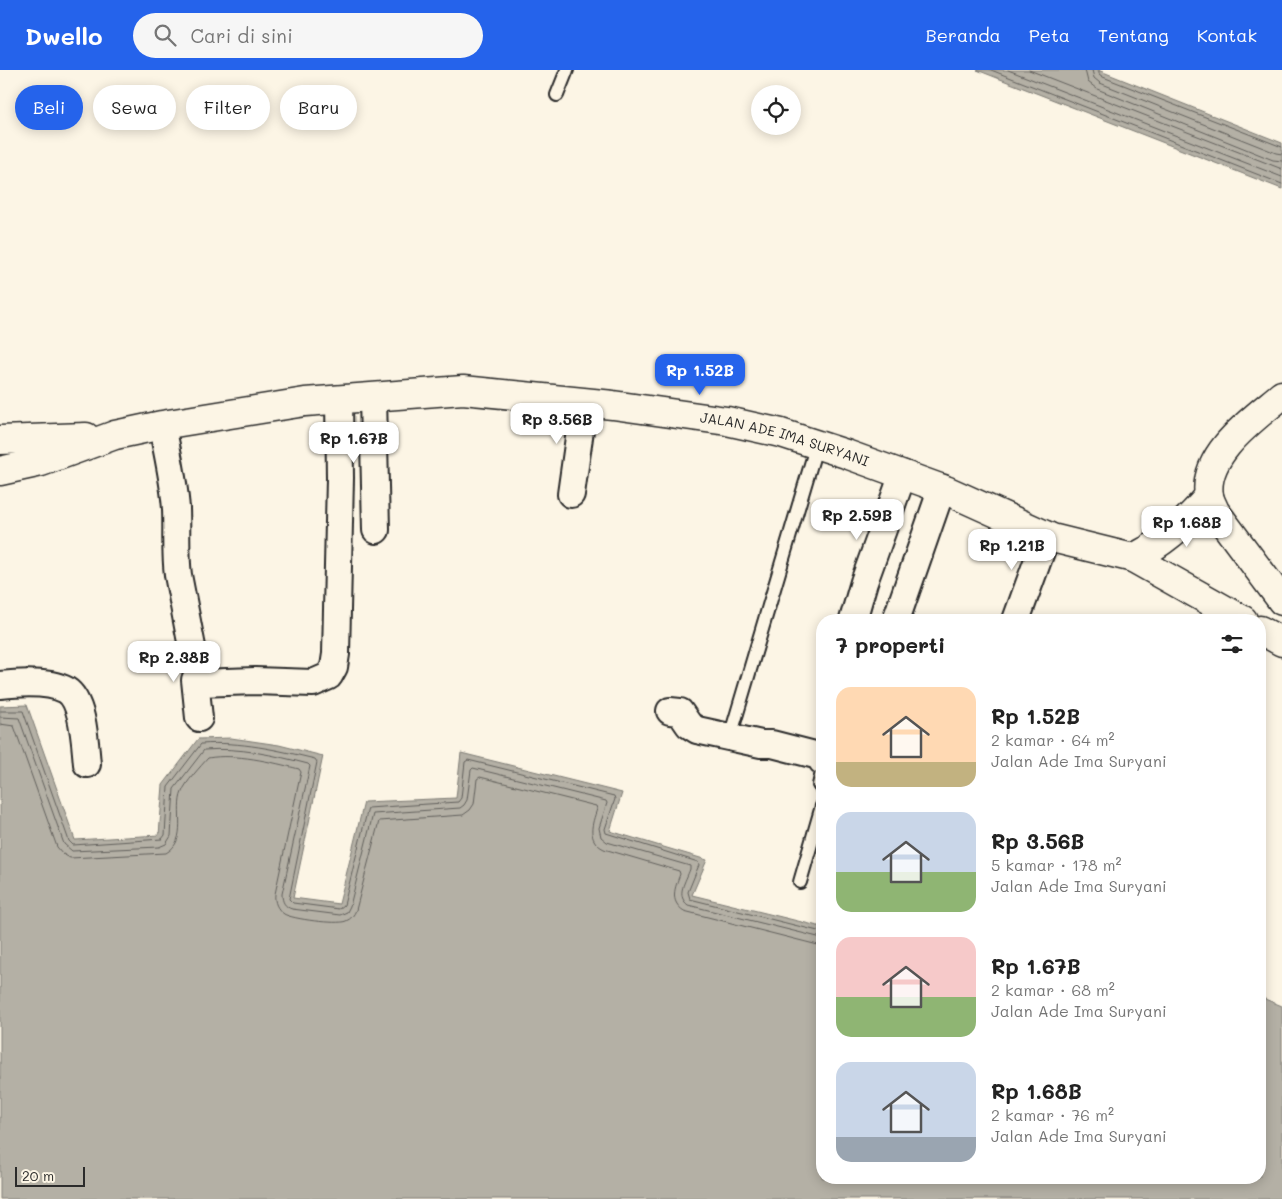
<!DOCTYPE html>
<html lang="id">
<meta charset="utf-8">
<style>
:root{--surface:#fff;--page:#f6f6f6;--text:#222;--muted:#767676;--accent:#2563eb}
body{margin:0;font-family:Mali,sans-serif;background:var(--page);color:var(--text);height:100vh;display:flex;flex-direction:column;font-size:19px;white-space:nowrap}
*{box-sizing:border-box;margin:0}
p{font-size:16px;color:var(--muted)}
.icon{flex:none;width:28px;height:28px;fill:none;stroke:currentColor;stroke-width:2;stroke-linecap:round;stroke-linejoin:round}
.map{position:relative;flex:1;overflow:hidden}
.details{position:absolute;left:816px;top:544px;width:450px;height:570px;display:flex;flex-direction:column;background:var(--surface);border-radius:20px;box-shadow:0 2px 12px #0003}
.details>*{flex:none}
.guide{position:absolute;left:15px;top:15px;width:475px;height:45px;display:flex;gap:10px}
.buttons{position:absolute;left:751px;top:15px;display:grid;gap:10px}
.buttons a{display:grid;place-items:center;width:50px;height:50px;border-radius:50%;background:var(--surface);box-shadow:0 2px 12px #0003;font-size:25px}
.scale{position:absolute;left:15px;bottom:12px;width:70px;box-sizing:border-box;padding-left:5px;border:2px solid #2b2b2b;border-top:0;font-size:14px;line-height:18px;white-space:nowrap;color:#2b2b2b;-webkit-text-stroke:4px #fcf5e5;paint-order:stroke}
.price{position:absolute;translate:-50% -42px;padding:0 11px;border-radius:10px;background:#fff;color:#222;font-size:16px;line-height:32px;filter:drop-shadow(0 1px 2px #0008)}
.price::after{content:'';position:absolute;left:50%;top:30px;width:15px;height:11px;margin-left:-8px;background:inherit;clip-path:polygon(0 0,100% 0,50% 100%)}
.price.current{background:var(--accent);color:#fff}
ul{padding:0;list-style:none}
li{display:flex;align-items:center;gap:15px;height:125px;padding:0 20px}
li span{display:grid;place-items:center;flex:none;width:140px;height:100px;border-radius:15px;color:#555}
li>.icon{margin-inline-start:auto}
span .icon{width:60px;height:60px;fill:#fffc;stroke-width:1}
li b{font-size:21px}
h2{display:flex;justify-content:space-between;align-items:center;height:60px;padding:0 20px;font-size:21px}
.pill{padding:0 18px;border-radius:22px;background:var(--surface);box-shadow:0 2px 12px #0003;font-size:18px;line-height:45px}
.pill.current{background:var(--accent);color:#fff}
header{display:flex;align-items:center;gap:30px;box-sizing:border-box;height:70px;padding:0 25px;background:var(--accent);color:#fff}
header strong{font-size:24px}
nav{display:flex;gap:28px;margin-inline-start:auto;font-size:18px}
.search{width:350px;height:45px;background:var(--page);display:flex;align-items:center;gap:12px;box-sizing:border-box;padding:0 18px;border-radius:28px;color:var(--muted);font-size:19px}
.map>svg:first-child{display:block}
.water{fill:#b4b0a5;stroke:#7d7b74}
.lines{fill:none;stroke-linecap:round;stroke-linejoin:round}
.shore{stroke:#62605c;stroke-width:1}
.lane-casing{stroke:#2b2b2b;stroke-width:16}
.street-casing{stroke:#2b2b2b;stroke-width:30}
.secondary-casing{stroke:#2b2b2b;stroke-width:31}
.lane{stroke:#fcf5e5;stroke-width:12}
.street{stroke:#fcf5e5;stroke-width:26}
.secondary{stroke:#fcf5e5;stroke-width:28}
.labels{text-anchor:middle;stroke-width:5;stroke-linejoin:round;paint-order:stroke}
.street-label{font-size:14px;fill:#2b2b2b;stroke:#fcf5e5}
</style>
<header>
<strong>Dwello</strong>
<div class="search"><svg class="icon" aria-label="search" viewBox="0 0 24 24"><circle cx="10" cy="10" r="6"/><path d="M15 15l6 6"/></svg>Cari di sini</div>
<nav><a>Beranda</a><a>Peta</a><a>Tentang</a><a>Kontak</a></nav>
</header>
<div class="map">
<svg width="1282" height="1129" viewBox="0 0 1282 1129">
<rect width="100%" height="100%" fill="#fcf5e5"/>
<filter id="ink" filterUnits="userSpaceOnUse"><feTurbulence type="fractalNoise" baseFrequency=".02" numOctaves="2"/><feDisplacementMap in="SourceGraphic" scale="10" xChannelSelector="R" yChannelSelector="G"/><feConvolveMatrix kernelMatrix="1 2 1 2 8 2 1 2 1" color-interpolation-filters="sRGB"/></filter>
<g filter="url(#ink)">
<g class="water">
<polygon points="977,0 1098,0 1282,73 1282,119"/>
<polygon points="27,635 75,770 159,765 163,715 198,669 231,668 279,675 323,686 293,828 339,834 364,732 456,728 461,683 622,723 610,761 707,790 692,825 822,857 822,1108 1260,1108 1260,927 1282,936 1282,1129 0,1129 0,636"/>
</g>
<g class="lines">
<g class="shore">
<polyline points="991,0 1282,114"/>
<polyline points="1008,0 1282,107"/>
<polyline points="1029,0 1282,99"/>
<polyline points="1085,0 1088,12 1097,19 1273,90 1282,91"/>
<polyline points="1092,0 1094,8 1100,13 1276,83 1282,84"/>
<polyline points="1099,0 1099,4 1103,7 1282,77"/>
<path d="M 0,641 L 23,641 L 69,771 L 73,775 L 162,769 L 165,765 L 168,717 L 201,674 C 240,671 278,680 315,689 L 317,692 L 289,829 L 293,833 L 339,839 L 344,835 L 368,738 L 458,732 L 461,728 L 465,692 L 468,690 L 614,726 L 615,729 L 605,759 L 606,763 L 698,792 L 699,795 L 688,822 L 690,829 L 822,862"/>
<path d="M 0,647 L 19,648 L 64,774 L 72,781 L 159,777 L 166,774 L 171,766 L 174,719 L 204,680 C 239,677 274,685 308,694 L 310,696 L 282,824 C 282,832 285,837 292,839 L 340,845 L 347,842 L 350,836 L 373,744 L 460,738 L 464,735 L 467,730 L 471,700 L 473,698 L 606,731 L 607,733 L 599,758 L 601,767 L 607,772 L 690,796 L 690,799 C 686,811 675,825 688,835 L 822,868"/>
<path d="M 0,654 L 14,656 L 57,777 L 63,784 L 70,788 L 166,783 C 189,770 174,740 182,722 C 185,713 201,696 208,688 C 235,683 272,692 299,699 L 301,702 L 275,824 C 274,832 277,839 284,844 C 292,849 337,855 346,851 C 351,849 354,845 356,840 L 379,751 L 463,745 L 470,740 L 474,734 L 477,709 L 480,707 L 596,736 L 597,739 C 592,754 586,770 604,779 L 679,801 L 680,804 C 675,818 669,831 684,841 L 822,876"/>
</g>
<g class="lane-casing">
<g id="lane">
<polyline points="557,25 567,0"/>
<polyline points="730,667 817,374"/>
<polyline points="822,702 819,715 822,719"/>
<polyline points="800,812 822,736"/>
</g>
</g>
<g class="street-casing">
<g id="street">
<polyline points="373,327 376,460"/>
<path d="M 162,355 C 167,382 174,410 176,439 C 177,461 175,483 178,505 L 199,613 L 255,611 L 313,613 L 329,606 L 334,597 L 336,584 L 340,408 L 339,329"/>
<polyline points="571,424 584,332"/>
<polyline points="853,550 864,512 903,404"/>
<polyline points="896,550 942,418"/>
<polyline points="1016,550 1047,465"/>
<polyline points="197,610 195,610 199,648"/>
<path d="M 0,615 C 18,613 49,611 66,620 C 84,631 85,675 87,694"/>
<polyline points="670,641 680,642 689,655 697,660 761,674 772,674 819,686 822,691"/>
</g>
</g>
<g class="secondary-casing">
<g id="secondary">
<path d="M 1282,325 C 1255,348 1202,384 1209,426 C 1210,431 1213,436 1215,441 L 1282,531"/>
<polyline points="0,370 86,367"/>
<path id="s1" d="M 0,401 L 41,392 L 115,365 L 162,355 L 305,332 L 463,320 L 613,335 L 727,351 L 781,363 L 846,384 L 948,421 L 1052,468 L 1133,488 L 1243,550"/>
<path d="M 1133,488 C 1163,474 1188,451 1209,426"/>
<polyline points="1260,560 1282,572"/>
</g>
</g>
<use href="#lane" class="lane"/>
<use href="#street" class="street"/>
<use href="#secondary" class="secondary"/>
</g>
</g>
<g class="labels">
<g class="street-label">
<text dy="5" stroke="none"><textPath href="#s1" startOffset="798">JALAN ADE IMA SURYANI</textPath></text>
</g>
</g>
</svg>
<div class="buttons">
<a><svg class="icon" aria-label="locate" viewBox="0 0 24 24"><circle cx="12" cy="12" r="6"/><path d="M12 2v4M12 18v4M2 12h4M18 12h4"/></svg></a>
</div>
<div class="scale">20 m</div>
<b class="price current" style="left:700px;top:326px">Rp 1.52B</b>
<b class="price" style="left:557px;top:375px">Rp 3.56B</b>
<b class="price" style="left:354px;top:394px">Rp 1.67B</b>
<b class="price" style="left:857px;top:471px">Rp 2.59B</b>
<b class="price" style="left:1187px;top:478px">Rp 1.68B</b>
<b class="price" style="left:1012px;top:501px">Rp 1.21B</b>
<b class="price" style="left:174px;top:613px">Rp 2.38B</b>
<div class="guide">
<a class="pill current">Beli</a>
<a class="pill">Sewa</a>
<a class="pill">Filter</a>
<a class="pill">Baru</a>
</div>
<section class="details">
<h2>7 properti<svg class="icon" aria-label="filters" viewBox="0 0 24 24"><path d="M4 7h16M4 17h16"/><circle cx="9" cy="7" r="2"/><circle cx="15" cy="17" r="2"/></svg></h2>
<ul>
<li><span style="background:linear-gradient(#ffd9b3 75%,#c2b280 0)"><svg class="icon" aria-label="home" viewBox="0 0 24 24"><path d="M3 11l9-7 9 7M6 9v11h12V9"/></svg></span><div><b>Rp 1.52B</b><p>2 kamar · 64 m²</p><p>Jalan Ade Ima Suryani</p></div></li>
<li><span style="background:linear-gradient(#c9d6e8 60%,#8fb573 0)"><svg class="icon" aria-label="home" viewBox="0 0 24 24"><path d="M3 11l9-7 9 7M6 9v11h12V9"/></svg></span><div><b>Rp 3.56B</b><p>5 kamar · 178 m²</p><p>Jalan Ade Ima Suryani</p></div></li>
<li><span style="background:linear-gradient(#f6c9c9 60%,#8fb573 0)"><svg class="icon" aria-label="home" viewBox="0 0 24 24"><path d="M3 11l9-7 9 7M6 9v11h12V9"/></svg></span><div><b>Rp 1.67B</b><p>2 kamar · 68 m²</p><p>Jalan Ade Ima Suryani</p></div></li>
<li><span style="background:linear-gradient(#c9d6e8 75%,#9aa5b1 0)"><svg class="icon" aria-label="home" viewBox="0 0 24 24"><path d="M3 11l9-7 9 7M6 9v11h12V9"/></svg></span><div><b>Rp 1.68B</b><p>2 kamar · 76 m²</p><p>Jalan Ade Ima Suryani</p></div></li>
</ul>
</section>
</div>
